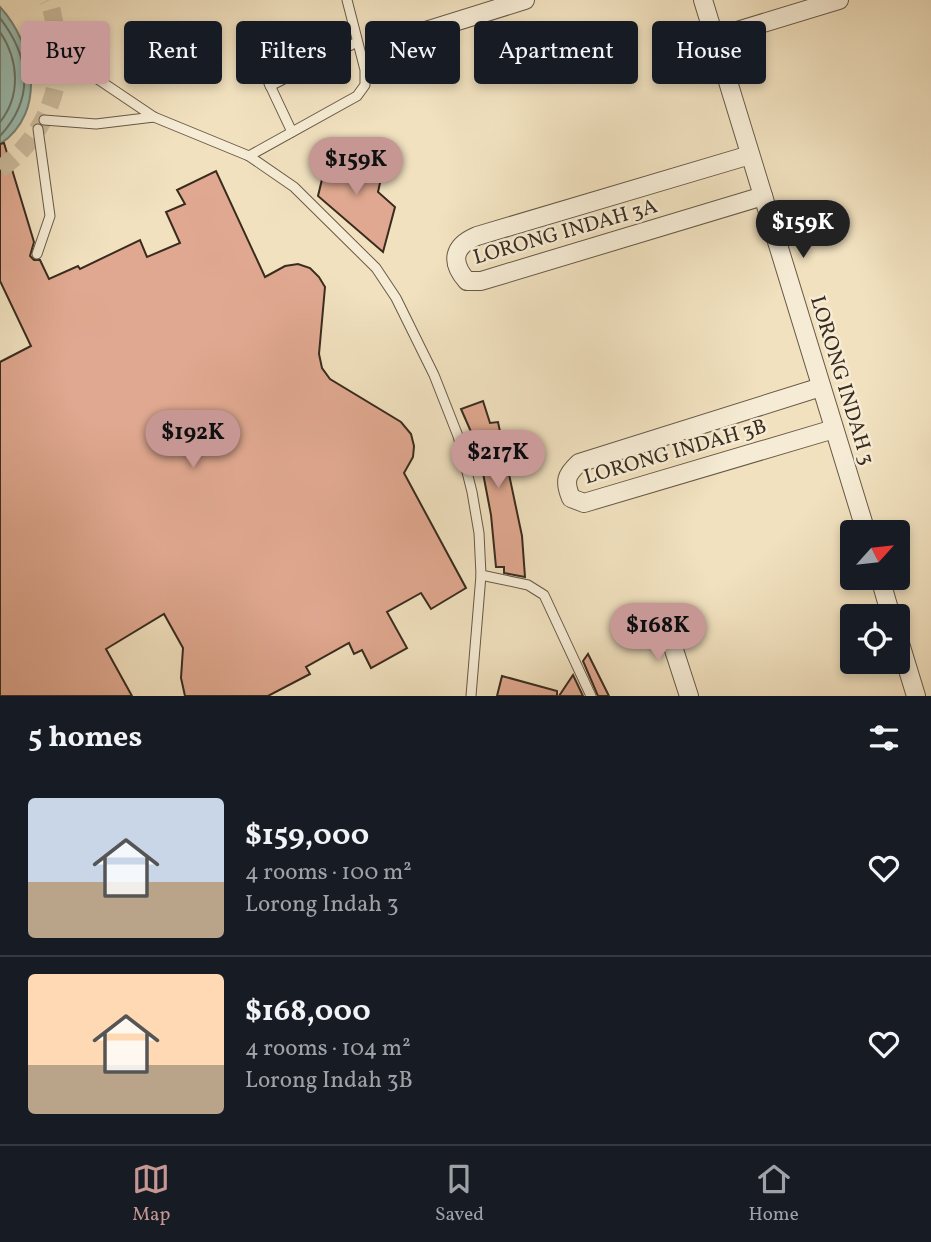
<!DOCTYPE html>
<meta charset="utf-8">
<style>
:root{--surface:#171b24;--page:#20242c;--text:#f1f3f6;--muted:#9ea1a6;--line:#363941;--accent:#c59692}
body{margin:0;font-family:Vollkorn,serif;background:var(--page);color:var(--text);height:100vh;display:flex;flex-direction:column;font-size:26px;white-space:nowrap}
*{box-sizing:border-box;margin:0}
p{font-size:23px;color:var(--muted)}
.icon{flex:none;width:38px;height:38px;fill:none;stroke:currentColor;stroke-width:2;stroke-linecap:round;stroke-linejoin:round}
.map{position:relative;height:696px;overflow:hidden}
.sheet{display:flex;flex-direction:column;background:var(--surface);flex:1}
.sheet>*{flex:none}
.top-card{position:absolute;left:21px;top:21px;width:889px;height:63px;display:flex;gap:14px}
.needle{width:46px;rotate:63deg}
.tools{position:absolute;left:840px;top:520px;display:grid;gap:14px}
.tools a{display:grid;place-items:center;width:70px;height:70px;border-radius:7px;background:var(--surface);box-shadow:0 4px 10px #0003;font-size:35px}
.price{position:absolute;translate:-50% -60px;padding:0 16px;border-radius:24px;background:var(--accent);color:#111;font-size:23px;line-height:46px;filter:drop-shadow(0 2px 4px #0008)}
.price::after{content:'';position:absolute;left:50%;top:42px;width:21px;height:16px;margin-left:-10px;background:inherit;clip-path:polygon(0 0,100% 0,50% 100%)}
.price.selected{background:#222;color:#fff}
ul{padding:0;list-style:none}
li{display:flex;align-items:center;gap:21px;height:175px;padding:0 28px}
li+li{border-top:2px solid var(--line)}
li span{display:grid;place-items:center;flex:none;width:196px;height:140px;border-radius:7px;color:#555}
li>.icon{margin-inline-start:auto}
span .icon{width:84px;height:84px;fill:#fffc;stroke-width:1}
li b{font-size:30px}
h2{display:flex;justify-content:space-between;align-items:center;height:84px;padding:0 28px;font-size:30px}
.tag{padding:0 24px;border-radius:7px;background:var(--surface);box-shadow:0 4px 10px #0003;font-size:24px;line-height:63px}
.tag.selected{background:var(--accent);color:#111}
.dock{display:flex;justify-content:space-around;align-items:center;height:98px;border-top:2px solid var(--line);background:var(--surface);font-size:19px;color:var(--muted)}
.dock a{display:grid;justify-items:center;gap:4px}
.dock .selected{color:var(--accent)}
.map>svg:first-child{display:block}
.water{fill:#9bbeb2;stroke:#748477;stroke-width:2}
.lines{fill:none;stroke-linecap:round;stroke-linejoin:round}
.shore{stroke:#6a7568;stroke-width:2}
.building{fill:#e0a890;stroke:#392c1f;stroke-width:2}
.minor-tunnel{stroke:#ccbd9f;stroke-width:18;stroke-dasharray:18 9;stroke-linecap:butt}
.service-casing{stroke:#675947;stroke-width:11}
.minor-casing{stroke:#675947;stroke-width:20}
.service{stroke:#f6ecd5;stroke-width:9}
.minor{stroke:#f6ecd5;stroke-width:18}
.labels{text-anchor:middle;stroke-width:5;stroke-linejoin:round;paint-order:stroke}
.street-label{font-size:21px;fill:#392c1f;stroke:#f6ecd5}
</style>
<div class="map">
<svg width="931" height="696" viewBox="0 0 931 696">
<rect width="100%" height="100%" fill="#f1e1bf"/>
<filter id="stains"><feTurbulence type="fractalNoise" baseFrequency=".00286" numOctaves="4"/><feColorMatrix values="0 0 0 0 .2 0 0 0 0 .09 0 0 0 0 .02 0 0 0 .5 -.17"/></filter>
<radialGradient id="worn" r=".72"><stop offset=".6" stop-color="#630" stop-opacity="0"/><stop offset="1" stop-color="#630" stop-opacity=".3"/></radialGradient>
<path class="water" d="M 0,7 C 34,44 48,112 0,144 Z"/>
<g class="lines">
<g class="shore">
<path d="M 0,18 C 30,57 35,98 0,136"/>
<path d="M 0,32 C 19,60 21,96 0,122"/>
</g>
</g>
<g class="building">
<polygon points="331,142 380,183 378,192 395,207 383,252 318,196"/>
<polygon points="4,143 34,242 30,256 34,260 40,260 49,279 78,266 80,269 140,240 147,257 180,243 166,212 185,204 177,190 216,171 265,277 285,266 298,264 310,268 319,277 325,287 319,354 322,368 330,379 401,422 411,434 414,446 413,457 404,473 466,588 431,609 421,593 387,612 407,648 371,668 362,650 354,654 349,643 306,667 310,674 268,696 185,696 181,678 183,648 164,614 106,649 132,696 0,696 0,362 31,346 0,281 0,144"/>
<polygon points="483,401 490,423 498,422 522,536 525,577 504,573 504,567 496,567 491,515 483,473 476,443 461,409"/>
<polygon points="588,654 609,696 598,696 583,661"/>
<polygon points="573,675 583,696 559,696"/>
<polygon points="502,676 557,691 557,696 497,696"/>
</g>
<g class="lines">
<path class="minor-tunnel" d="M 0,169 C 46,137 68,80 55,26 C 53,17 52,8 48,0"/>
<g class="service-casing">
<g id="service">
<polyline points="60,46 99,80 154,117 249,156 294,187 376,268 396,298 434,375 458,436 472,492 479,533 481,575 471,696"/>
<polyline points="267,79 292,132"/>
<polyline points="270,86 357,42"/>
<polyline points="44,120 96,124 154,117"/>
<polyline points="249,156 357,96 365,85 365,70 347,0"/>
<polyline points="37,254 50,216 38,129"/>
<polyline points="481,575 528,585 544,595 591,696"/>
</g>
</g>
<g class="minor-casing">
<g id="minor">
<polyline points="703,0 866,532"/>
<polyline points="403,38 525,0"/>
<polyline points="714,38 839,0"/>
<path d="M 750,155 L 477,236 C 453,246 450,262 467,281 L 481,281 L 763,196"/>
<path d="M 821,387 L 579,463 C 566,475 564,481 571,498 L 584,503 L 834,429"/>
<polyline points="880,578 891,616"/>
<polyline points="664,619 689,696"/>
<polyline points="898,637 916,696"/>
</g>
</g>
<use href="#service" class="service"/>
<use href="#minor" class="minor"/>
</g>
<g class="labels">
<g class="street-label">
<text transform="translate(565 231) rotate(-16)" y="7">LORONG INDAH 3A</text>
<text transform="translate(843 380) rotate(73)" y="7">LORONG INDAH 3</text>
<text transform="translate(675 451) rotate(-16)" y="7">LORONG INDAH 3B</text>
</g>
</g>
<rect width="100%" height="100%" filter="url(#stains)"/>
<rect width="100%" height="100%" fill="url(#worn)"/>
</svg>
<div class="tools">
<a><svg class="needle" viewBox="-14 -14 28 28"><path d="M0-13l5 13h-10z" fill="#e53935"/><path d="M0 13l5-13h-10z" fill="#9ea1a6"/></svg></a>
<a><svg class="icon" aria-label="locate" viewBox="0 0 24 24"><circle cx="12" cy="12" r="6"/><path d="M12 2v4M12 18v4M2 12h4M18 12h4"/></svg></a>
</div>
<b class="price" style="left:356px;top:197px">$159K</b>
<b class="price selected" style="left:803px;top:260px">$159K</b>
<b class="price" style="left:193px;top:470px">$192K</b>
<b class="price" style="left:498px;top:490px">$217K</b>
<b class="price" style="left:658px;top:663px">$168K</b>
<div class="top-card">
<a class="tag selected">Buy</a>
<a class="tag">Rent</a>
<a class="tag">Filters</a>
<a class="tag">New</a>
<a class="tag">Apartment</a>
<a class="tag">House</a>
</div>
</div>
<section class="sheet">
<h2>5 homes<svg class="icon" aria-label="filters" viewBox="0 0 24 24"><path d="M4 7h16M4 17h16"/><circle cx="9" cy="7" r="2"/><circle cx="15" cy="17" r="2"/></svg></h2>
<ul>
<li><span style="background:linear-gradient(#c9d6e8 60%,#b9a48a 0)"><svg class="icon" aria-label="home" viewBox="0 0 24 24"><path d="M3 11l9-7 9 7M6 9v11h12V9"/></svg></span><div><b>$159,000</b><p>4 rooms · 100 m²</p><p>Lorong Indah 3</p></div><svg class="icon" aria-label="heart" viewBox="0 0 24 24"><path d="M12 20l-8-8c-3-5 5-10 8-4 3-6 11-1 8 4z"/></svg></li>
<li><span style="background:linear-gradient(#ffd9b3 65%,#b9a48a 0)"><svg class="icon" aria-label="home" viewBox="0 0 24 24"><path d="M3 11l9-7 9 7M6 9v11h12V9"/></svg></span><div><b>$168,000</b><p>4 rooms · 104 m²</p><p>Lorong Indah 3B</p></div><svg class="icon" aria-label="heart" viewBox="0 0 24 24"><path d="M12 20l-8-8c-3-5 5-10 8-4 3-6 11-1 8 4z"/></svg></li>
</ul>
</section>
<nav class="dock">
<a class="selected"><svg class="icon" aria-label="map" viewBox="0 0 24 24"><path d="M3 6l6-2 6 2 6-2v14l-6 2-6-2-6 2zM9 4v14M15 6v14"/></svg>Map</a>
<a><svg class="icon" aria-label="saved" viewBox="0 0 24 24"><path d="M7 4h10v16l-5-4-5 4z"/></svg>Saved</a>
<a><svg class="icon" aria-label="home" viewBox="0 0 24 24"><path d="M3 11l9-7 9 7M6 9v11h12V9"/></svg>Home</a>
</nav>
